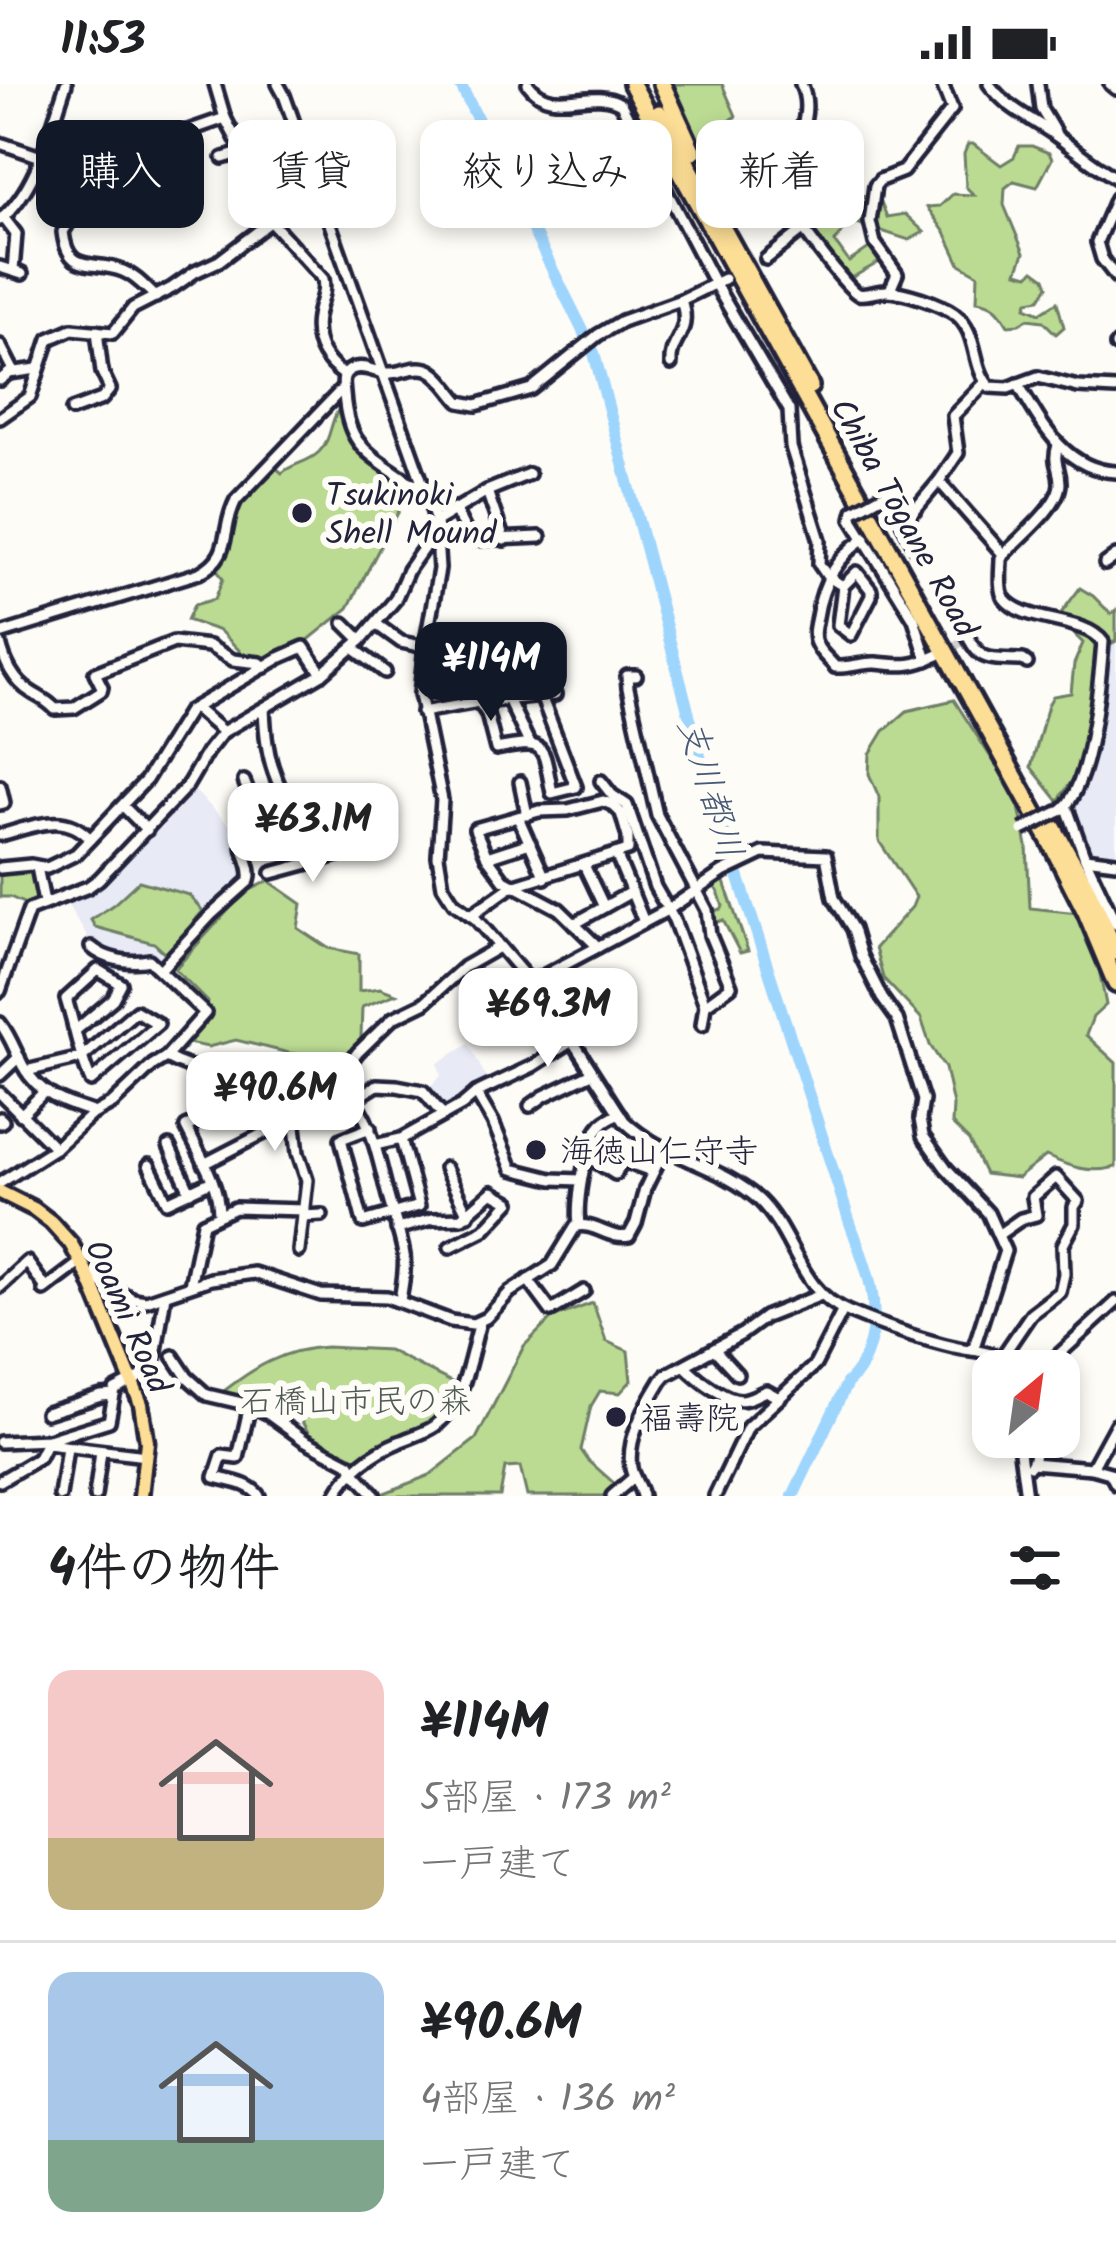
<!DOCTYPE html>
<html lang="ja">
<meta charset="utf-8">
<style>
:root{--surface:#fff;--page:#f6f6f6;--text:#202124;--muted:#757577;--line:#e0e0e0;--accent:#111827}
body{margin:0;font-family:Kalam,"Klee One",sans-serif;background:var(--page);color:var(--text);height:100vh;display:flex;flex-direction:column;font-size:45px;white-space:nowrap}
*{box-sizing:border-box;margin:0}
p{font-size:39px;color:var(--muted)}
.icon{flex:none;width:66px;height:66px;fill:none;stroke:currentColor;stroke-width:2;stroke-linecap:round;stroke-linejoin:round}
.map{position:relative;height:1412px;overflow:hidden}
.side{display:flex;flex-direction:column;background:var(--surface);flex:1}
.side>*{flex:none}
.top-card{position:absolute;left:36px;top:36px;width:1044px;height:108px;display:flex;gap:24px}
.needle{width:78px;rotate:29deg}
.tools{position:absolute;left:972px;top:1266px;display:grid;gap:24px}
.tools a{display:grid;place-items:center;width:108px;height:108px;border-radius:24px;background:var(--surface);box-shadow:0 6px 18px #0003;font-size:60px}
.price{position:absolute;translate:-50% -102px;padding:0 27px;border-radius:24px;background:#fff;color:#222;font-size:39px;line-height:78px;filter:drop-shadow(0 3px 6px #0008)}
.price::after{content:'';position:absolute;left:50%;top:72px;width:36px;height:27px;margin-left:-18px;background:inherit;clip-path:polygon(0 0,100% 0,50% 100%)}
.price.current{background:var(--accent);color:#fff}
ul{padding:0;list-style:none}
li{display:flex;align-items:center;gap:36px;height:300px;padding:0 48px}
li+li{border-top:3px solid var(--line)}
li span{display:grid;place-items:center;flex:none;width:336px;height:240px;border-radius:24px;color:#555}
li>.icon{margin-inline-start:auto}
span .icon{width:144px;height:144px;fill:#fffc;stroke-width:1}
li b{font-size:51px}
h2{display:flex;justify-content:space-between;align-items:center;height:144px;padding:0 48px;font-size:51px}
.chip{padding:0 42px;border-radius:24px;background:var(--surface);box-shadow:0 6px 18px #0003;font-size:42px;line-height:108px}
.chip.current{background:var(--accent);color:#fff}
.status{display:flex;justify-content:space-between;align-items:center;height:84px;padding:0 60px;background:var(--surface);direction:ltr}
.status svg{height:33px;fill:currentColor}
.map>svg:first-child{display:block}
.built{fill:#e8eaf6}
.green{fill:#bbdb93;stroke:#6e7e67;stroke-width:3}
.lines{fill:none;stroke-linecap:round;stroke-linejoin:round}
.river{stroke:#9ed5fd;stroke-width:12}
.minor-tunnel{stroke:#d1d0d1;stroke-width:9;stroke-dasharray:9 4.5;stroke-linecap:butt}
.minor-casing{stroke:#22223b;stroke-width:18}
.major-casing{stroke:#22223b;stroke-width:21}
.highway-casing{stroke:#22223b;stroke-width:24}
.minor{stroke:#fdfcf7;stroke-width:9}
.major{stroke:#fdde96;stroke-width:12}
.highway{stroke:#fdde96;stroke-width:15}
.minor-bridge-casing{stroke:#22223b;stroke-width:18;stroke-linecap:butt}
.minor-bridge{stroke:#fdfcf7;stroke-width:9}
.poi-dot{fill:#22223b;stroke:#fdfcf7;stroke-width:4.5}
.labels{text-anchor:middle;stroke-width:12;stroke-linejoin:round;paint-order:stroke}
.poi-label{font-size:33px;fill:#22223b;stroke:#fdfcf7;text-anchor:start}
.street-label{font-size:33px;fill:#22223b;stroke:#fdfcf7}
.park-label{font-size:33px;fill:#505a55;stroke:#fdfcf7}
.water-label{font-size:36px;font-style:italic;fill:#475875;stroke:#fdfcf7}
</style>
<div class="status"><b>11:53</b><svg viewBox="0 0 49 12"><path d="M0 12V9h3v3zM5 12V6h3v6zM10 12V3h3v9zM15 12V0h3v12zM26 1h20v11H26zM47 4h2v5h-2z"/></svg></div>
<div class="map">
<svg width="1116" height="1412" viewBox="0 0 1116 1412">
<rect width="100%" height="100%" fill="#fdfcf7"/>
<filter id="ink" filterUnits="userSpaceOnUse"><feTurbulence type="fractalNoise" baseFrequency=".00833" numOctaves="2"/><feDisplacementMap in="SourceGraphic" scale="24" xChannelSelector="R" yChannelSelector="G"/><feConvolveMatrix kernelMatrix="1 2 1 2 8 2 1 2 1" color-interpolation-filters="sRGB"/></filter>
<g filter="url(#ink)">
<g class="built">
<polygon points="1116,557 1116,774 1095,773 1089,768 1071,723 1090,671 1105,563"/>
<polygon points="192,704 234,746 242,750 236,753 247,788 246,794 168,876 156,878 144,868 137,876 96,866 65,817 95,805"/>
<polygon points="469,960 490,1001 446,1027 440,1025 425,1007 441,992 438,979"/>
</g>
<g class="green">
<polygon points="674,0 722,0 736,32 715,49 707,74 682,23"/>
<path d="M 968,60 L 973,60 L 1001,81 L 1014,73 L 1019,62 L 1032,62 L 1049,69 L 1052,75 L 1037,103 L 1014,97 L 1005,104 L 1004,121 L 1024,169 L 1017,188 L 1029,191 L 1034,186 L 1045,194 L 1048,202 L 1040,215 L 1028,217 L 1026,223 L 1040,229 L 1057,218 L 1064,243 L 1056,250 L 1043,237 L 1028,235 L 1019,240 L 1008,241 C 1000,227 994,219 977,217 L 978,190 L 960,180 L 946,150 L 927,123 L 940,122 L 953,110 L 974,111 L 966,103 L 964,70 Z"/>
<path d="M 799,110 C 817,122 830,134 853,129 L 862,111 L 881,118 L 887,133 L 905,130 L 924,148 L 909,156 L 857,139 L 846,142 L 835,158 L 849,178 L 879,157 L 890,172 L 846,197 L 823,159 L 807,145 L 789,119 L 793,112 Z"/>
<path d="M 342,321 L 346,344 L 355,361 L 411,404 L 348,524 L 306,558 L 266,578 L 249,576 L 220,547 L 187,536 L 194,521 L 215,515 L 223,495 L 217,485 C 232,468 227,448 235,428 C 242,411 262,396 275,383 L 282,389 C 293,379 308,379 319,368 C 333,354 329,335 342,321 Z"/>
<polygon points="1080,504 1093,512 1111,530 1116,526 1116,557 1098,567 1090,640 1079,686 1058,717 1031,683 1048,621 1053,612 1071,609 1074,580 1083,559 1063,539 1062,528"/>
<path d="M 954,616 L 1017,714 L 1027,762 L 1030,824 L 1078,829 L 1097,875 L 1106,921 L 1093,933 L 1086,951 L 1116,979 L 1116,1083 C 1090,1090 1070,1083 1046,1072 L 1018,1094 L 985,1090 L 969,1057 L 952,1040 L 953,1021 L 945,984 L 930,961 L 921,934 L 883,894 L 875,864 L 912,823 L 916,813 L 879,757 L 879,713 L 869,690 L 870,670 L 884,647 L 907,627 Z"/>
<polygon points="33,784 40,813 38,818 30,822 10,813 0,813 0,787"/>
<polygon points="722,792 748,867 740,869 723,836 711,840 710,828 721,825 723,822 718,807 711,799"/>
<polygon points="139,797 189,811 203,827 166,870 154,859 95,843 91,836 114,820"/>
<polygon points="269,797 302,820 298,844 328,864 359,870 359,907 380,904 396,910 362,923 361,954 354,972 328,974 289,969 236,956 208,963 187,959 208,918 175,885 244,809"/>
<polygon points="593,1219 606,1257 628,1267 631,1297 620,1309 600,1307 591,1322 581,1366 588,1376 616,1401 603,1412 527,1412 520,1383 505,1384 500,1412 377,1412 430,1391 476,1355 524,1262 552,1234"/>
<path d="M 326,1263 L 388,1266 L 459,1302 L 443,1331 L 425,1344 L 355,1380 L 310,1352 L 301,1336 L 283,1318 L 220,1310 C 253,1284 283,1265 326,1263 Z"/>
</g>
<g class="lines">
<path class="river" d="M 460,0 L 594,269 L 701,676 L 850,1139 C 865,1180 881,1215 870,1258 C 866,1274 860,1288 847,1299 L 793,1412"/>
<g class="minor-tunnel">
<polyline points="724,195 766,175"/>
<polyline points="943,569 968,554"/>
</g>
<g class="minor-casing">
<g id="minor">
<path d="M 215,0 L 225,34 L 249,80 L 254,119 L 323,195 C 326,210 319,218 317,233 C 313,259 324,277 344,291"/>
<path d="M 278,0 L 284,11 L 436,437 L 439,485 L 425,563 L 420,610 L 442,716 L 438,772 L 443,802 L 454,819 L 476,835 L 549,920 L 624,1037 C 662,1074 720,1080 759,1116 C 795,1151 799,1208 849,1228 C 883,1242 919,1255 954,1263 C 969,1267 986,1266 999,1273 C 1007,1277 1006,1279 1010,1287"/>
<path d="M 528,0 C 553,34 590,1 621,20 L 715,200 L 789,326 L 791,363 L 820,456 L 819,480 L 828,493 L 843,502"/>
<path d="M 801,0 C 811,22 805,49 788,66 C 781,74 772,79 764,86 C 771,102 846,207 858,210 C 867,212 876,207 885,207 C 902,206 941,220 955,230 C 979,248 971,283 990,303 L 1008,304 L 1038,293 L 1078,303 L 1116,305"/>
<path d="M 989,0 C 1008,26 1034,35 1059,54 C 1078,68 1095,82 1116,94"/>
<polyline points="1038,0 1041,25 1056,50"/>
<polyline points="1110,0 1116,5"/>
<polyline points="0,59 41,73 64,92 76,96 101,73 119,71 225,34"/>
<polyline points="223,74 243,68"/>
<path d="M 76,96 L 77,125 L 63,148 C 68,192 93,175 123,187 C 136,192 146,204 156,213"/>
<polyline points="251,105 312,87"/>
<polyline points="1116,114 1097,158 1102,175 1116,193"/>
<polyline points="3,133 16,150 13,187"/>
<path d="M 0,136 C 38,104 50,46 66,0"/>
<polyline points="766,175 803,146"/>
<polyline points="0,183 22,190"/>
<polyline points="890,206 897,190 875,159 870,138 875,102 880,96 903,87 952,25 942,0"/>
<polyline points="0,261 14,288"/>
<polyline points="1116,261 1116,262"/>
<path d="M 671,280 C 669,255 693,250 681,216"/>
<polyline points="0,296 9,289 37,285"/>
<path d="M 1018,300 C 1041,339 1065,386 1116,388"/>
<polyline points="72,326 102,315 110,305 102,288 97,247"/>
<polyline points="0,334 30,313 49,255 72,245 113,249 133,224 172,204 195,188 219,177 270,138"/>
<path d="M 1058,361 C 1052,380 1060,382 1060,399 C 1060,423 1015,457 1001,474 C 1001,485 998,505 1004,514 C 1023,540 1084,532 1103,558 C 1100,595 1091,711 1058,728"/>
<polyline points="939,397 1003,470"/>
<path d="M 423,400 L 415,400 L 408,397 C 367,368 348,363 344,310 C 343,299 341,290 352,285 C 365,280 377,290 390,289 C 402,289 414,281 427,285 C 441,290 450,308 460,318 L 476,321 L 531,305 L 598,251 L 622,237 L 681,216 L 724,195"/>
<polyline points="487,407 504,456"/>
<polyline points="892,414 903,440 939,397 958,369 953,332 985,299"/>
<polyline points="454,424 470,456 540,453"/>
<polyline points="854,427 852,435 914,535 927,576"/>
<polyline points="436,437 487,407 529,390"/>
<polyline points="903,440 921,473"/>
<path d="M 865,454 C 837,473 822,500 817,533 C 815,542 812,553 817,561 C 820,569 830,576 835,583 C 850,584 864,578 876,579 C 903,582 912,583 938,571"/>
<polyline points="1105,480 1116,472"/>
<polygon points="857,488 871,506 871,512 851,551 838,541 843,502"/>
<path d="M 958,535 C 981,576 975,575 1023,576 L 1027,579"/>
<polyline points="344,539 361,556"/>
<polyline points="376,540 401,558 425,563"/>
<path d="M 0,550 L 199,489 C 234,471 220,446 236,416 L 343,304"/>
<path d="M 0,559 C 4,577 14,598 31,608 C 40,614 47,616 55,625 L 74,624 L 101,607 L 102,603 L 95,589 L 174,558 L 209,562 L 233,576 L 260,579 L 265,583"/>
<polyline points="353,564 385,588"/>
<path d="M 474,573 L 537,575 L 541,612 L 576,703 L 552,709 C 542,660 548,655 496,665 L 487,630 L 479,618 Z"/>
<polyline points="506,574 508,615 529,659"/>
<polyline points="636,592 627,592 628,604 657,731 707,826 710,851 731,902 705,921"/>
<polyline points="195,624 223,648"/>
<path d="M 264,624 C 265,649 267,672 277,696 C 282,709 290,720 293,735"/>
<polyline points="422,628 479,618 555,611"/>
<polyline points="244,697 263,746"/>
<polyline points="601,697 612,711 627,721 655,803 674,836 705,921 702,941"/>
<polyline points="520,698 527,731"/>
<polyline points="0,702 4,719 0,720"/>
<polyline points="123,722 147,746"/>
<polyline points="1067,724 1085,774 1116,840"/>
<polyline points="518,733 545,794"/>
<polyline points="339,748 388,733"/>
<path d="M 0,751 C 32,743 65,726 90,755"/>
<polyline points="616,770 644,838"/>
<polyline points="487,773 530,759"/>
<polyline points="1085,774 1116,778"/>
<polyline points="584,781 604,823"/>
<polyline points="37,783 44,818"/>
<polyline points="0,784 31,781 47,784 76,770 146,696 189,627 279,574 304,563 322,590"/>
<polyline points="471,831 512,802 628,766 628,753 621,729 613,721 603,717 568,726 539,727 475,745 487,773 504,796 559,825 598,863"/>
<polyline points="574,840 631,808"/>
<path d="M 160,886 L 211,831 L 249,797 C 254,781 239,769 244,753 C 271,742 309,722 335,741 L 342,770 L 272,789"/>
<polyline points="532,898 669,825 723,788 763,769 826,772 834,814 853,845 861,872 882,914 897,935 923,1016 920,1035 923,1052 946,1084 988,1129 1005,1167 973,1266"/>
<polyline points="0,907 29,826 88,803 99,795 187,702 207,668 223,648 322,590 361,556 395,516 408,486 425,462 438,452"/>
<polyline points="561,938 579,927"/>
<path d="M 0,939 C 11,953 15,967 23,982 C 40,1012 65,1019 95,1029"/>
<path d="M 166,973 C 215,1000 238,977 285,983 C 364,994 370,1041 387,1108 C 392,1129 401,1150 404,1171 C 406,1186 402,1202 400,1217"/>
<path d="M 26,987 L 81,974 L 136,927 L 158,940 L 91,997 C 79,971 75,943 66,915 L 98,886 L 121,900 L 113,915 L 76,946"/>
<polyline points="0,991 19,973"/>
<polyline points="335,998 358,968 393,934 424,919 464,883 499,863"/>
<polyline points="0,1009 55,1064"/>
<polyline points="476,1009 493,1038 512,1085 552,1095 581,1096"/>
<polyline points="353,1016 377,1001 397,1002 423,1007 443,1031"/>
<polyline points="530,1022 544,1012 592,989"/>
<polyline points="21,1031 45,1007"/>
<polyline points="0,1034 3,1037 0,1039"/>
<polyline points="370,1044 341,1055 363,1138 419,1122 401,1055"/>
<polyline points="375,1061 401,1055 462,1021 476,1009 533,982 572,957"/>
<polyline points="169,1062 190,1108"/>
<polyline points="588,1073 615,1090 623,1077 652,1087"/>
<path d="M 204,1080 L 272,1045 L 271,1033 L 260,1023 L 223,1027 L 186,1043 C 199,1070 219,1099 219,1130"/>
<polyline points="149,1081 167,1118 212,1097"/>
<polyline points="445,1084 468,1131"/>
<path d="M 0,1099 L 55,1064 L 91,1031 L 113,1019 L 153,981 L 166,973 L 205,929 L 149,876 C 130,880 106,876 91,863"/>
<polyline points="303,1132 322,1131"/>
<path d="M 579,1141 C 576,1118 585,1058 601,1041 C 606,1035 613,1033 619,1029"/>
<polyline points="397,1145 432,1135 462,1134 492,1108 510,1118 484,1146 450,1163"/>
<polyline points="998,1151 1021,1135 1036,1131 1033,1113 1056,1093 1078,1117 1074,1123 1074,1140 1063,1161 1064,1190 1060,1208 1031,1230 1001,1274"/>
<polyline points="299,1167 307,1096 298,1069 294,1033 301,1007 310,988"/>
<path d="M 88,1191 L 133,1215 L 146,1217 L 211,1195 L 254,1189 L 321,1211 L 387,1213 L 451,1237 L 473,1240 L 486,1234 L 510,1208 L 552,1181 L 576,1142 C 595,1138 609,1156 629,1152 L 636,1139 L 645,1105 L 665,1064"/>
<polyline points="528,1196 551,1227 584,1207"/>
<polyline points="190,1201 203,1139 235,1124 304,1126"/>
<polyline points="0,1203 27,1178 46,1204"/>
<polyline points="44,1206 81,1178"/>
<polyline points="715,1266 737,1290"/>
<polyline points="173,1272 187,1293 207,1311 250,1321 267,1329 304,1356 350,1380 353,1387 374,1410"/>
<path d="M 685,1282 C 697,1294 729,1321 747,1315 C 754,1313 760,1309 766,1307 L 779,1314"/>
<polyline points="1041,1287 1116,1218"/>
<path d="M 250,1321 L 238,1374 L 222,1372 L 215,1393 C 229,1397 251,1399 259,1412"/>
<polyline points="46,1329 101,1312 114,1311"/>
<polyline points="1018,1353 1026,1412"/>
<polyline points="0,1358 48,1356 109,1337 115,1306 148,1289 154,1279 165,1211"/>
<polyline points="47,1360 146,1372"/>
<polyline points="1032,1379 1092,1384 1110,1389 1116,1400"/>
<path d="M 1030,1382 C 1037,1373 1035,1364 1033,1353"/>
<polyline points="1092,1384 1116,1340"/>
<polyline points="0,1397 39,1374 48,1356"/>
<polyline points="60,1412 67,1364"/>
<polyline points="95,1412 101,1368"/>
<path d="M 335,1412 C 348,1387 374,1368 399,1358 C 410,1353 425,1349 435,1342 C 465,1320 470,1272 480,1238"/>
<polyline points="612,1412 634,1393"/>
<path d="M 642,1412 C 640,1402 633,1394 631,1384 C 626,1353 646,1322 661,1297 L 666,1291 L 742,1250 L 765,1233 L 821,1211"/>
<polyline points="715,1412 748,1343 815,1281 843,1226"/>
</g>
</g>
<g class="major-casing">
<polyline id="major" points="0,1108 34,1125 51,1138 71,1160 88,1191 141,1320 147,1358 141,1412"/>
</g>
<g class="highway-casing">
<g id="highway">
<polyline points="632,0 1049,755 1086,828 1116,900"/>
<polyline points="662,0 693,68"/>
<polyline points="659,29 810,302"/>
<polyline points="1053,743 1086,802 1116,868"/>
</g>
</g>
<use href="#minor" class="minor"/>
<use href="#major" class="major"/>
<use href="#highway" class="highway"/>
<g class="minor-bridge-casing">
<g id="minor-bridge">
<polyline points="854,427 883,411 890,411 892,414"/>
<polyline points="1022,746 1058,728"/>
</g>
</g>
<use href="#minor-bridge" class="minor-bridge"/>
</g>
</g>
<g class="poi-dot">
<circle cx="302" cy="429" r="12"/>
<circle cx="536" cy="1066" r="12"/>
<circle cx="616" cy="1333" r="12"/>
</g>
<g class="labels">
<g class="poi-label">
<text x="326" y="422">Tsukinoki<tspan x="326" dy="38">Shell Mound</tspan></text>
<text x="560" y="1078">海徳山仁守寺</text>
<text x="640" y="1345">福壽院</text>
</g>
<g class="street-label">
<text transform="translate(905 433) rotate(61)" y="12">Chiba Tōgane Road</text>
<text transform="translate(129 1232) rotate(66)" y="12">Ooami Road</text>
</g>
<g class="park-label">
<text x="356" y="1328">石橋山市民の森</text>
</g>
<g class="water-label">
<text transform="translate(712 704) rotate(73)" y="13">支川都川</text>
</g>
</g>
</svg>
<div class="tools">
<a><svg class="needle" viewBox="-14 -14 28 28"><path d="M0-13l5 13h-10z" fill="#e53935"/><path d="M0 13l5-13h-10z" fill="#757577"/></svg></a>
</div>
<b class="price current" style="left:491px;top:640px">¥114M</b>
<b class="price" style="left:313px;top:801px">¥63.1M</b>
<b class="price" style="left:548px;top:986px">¥69.3M</b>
<b class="price" style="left:275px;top:1070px">¥90.6M</b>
<div class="top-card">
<a class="chip current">購入</a>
<a class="chip">賃貸</a>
<a class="chip">絞り込み</a>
<a class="chip">新着</a>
</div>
</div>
<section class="side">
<h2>4件の物件<svg class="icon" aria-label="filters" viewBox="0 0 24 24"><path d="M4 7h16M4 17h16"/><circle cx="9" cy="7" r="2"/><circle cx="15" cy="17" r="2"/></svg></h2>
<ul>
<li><span style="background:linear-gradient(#f6c9c9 70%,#c2b280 0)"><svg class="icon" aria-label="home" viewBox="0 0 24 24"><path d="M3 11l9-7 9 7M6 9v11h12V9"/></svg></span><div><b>¥114M</b><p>5部屋 · 173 m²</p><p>一戸建て</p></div></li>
<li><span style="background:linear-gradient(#a9c7e8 70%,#7fa58c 0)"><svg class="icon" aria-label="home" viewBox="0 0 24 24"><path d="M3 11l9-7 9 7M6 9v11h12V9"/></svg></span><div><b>¥90.6M</b><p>4部屋 · 136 m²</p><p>一戸建て</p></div></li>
</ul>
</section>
